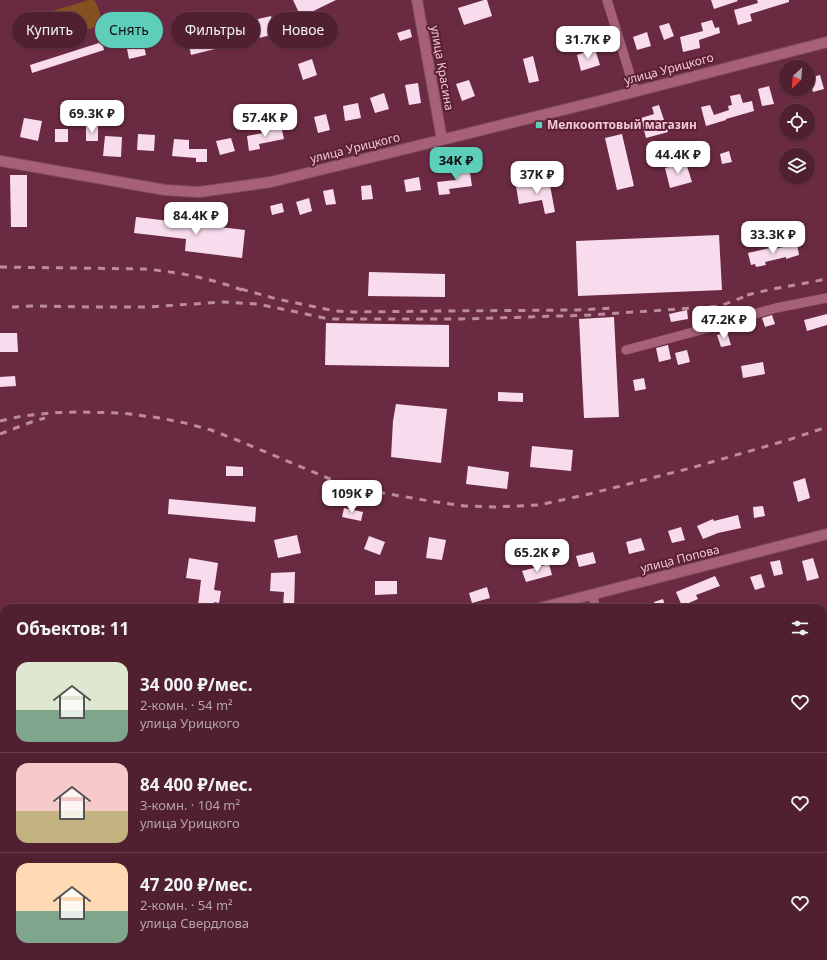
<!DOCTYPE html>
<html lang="ru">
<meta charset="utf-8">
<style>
:root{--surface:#502031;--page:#562839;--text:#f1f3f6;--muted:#b4a3ab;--line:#673e4d;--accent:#5cceba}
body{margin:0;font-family:"Noto Sans",sans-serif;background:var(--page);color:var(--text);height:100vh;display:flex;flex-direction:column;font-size:15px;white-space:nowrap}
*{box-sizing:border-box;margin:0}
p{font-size:13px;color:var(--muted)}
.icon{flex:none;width:22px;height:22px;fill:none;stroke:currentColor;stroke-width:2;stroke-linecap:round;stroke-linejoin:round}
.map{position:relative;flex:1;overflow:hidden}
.side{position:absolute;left:0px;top:604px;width:827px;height:356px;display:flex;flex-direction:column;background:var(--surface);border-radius:12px 12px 0 0;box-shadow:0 1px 3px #0004,0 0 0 1px var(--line)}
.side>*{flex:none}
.hud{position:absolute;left:12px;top:12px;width:400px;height:36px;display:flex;gap:8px}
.needle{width:26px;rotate:206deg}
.buttons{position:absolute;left:779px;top:60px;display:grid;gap:8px}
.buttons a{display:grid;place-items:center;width:36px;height:36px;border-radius:50%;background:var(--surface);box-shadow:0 1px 3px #0004,0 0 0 1px var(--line);font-size:20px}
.price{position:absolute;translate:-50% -34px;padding:0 9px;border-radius:8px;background:#fff;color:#222;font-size:13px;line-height:26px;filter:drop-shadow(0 1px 2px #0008)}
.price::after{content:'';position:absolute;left:50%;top:24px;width:12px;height:9px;margin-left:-6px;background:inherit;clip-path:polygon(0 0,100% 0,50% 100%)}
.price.selected{background:var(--accent);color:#111}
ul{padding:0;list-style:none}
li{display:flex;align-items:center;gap:12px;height:100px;padding:0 16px}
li+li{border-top:1px solid var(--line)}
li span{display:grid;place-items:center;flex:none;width:112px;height:80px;border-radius:12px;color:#555}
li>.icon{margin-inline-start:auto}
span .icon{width:48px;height:48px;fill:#fffc;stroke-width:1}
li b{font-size:17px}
h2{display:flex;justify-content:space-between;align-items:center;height:48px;padding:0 16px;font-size:17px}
.tag{padding:0 14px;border-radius:18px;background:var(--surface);box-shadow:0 1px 3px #0004,0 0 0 1px var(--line);font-size:14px;line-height:36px}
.tag.selected{background:var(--accent);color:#111}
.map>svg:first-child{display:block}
.green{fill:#87511f}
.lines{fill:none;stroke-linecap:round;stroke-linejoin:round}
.stream{stroke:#3f9989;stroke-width:3}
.building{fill:#f8dced}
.street-casing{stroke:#804a5e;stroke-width:10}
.secondary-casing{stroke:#804a5e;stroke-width:12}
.street{stroke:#a66176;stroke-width:9}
.secondary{stroke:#a66176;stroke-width:10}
.rail{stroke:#bc8c9b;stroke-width:3;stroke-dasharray:7 7;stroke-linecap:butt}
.poi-dot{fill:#5cceba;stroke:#5d1f36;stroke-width:1.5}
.labels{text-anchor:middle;stroke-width:4;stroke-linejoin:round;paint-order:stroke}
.street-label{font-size:12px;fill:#f0c9d3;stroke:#5d1f36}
.poi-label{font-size:12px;font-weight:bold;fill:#f0c9d3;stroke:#5d1f36;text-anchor:start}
</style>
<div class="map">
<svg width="827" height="960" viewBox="0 0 827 960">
<rect width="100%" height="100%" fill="#6a2a41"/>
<path class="green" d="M 89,0 L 94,0 C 97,4 103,19 101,23 C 100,24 99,25 99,26 L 54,39 L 51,39 L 47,36 C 45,29 40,19 46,13 Z"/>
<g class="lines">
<g class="stream">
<polyline points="823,937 827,936"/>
<polyline points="789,960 792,956"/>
</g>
</g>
<g class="building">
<polygon points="293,0 336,0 301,17"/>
<polygon points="484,0 487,0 492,16 464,25 458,8"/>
<polygon points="711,0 737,0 738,1 714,9"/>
<polygon points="757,0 789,0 789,2 750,14 752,21 738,25 734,10 758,3"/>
<polygon points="271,16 275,34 191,55 187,36"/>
<polygon points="712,20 715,28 719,27 720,33 699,40 700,48 683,52 680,37 703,31 701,23"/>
<polygon points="669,23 674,36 664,40 659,26"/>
<polygon points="410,29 412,37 400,41 397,33"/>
<polygon points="647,32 651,46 637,50 633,37"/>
<polygon points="102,42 104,50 32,73 30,65"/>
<polygon points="144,46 146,55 129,59 127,49"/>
<polygon points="595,49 600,65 581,71 577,55"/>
<polygon points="533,56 539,81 529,83 523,59"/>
<polygon points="312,59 317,75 303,80 298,64"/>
<polygon points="820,75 824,89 813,92 809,78"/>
<polygon points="469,80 475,96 462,101 456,84"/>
<polygon points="418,83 421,103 409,105 405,85"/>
<polygon points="769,86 774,104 762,106 758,89"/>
<polygon points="384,93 389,109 375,113 370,98"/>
<polygon points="740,94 743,103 752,101 754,111 726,119 726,120 706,126 701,107 710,105 714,115 729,110 728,106 732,105 730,96"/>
<polygon points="358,103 361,118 345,121 343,106"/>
<polygon points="659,105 668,132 646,138 641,118 654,114 652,107"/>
<polygon points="326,114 330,130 318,133 314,117"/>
<polygon points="24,118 42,121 38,141 20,137"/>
<rect x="86" y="126" width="12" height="15"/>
<polygon points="281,126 284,139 259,144 260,149 249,151 247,136 268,132 268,129"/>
<rect x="55" y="129" width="13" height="13"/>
<polygon points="138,134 155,135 154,151 137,150"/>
<polygon points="622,134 634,186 617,190 605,138"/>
<polygon points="105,136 122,137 121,157 103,156"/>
<polygon points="231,138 235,151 220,155 216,141"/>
<polygon points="174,139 189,140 189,149 207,149 207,162 196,162 196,158 172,156"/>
<polygon points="729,151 732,162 722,164 720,154"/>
<polygon points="686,163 692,182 670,188 665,168"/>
<polygon points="469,166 472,186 449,189 450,194 439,195 437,182 456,180 454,168"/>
<polygon points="10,175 27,175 27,227 11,227"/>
<polygon points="419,177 421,190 406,192 404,180"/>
<polygon points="549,180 555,212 545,214 542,200 519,204 516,186"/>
<polygon points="371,185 373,199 362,200 361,186"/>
<polygon points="333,189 336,204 326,205 323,191"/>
<polygon points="309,198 312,211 300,215 296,202"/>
<polygon points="282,203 284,212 272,215 270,206"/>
<polygon points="136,217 245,230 242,258 185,251 186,239 134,233"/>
<polygon points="719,235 722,290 578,296 576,241"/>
<polygon points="797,244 799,255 786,259 786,257 765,262 766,265 756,267 755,264 751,265 748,253 770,248 770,250"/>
<polygon points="369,272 445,274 445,297 368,296"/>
<polygon points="687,310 688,319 671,322 669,314"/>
<polygon points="827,314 827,325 807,331 804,320"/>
<polygon points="772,315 775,324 765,327 762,318"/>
<polygon points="614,317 619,417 584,418 579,319"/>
<polygon points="326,323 449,325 449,367 325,365"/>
<polygon points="727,332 731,345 721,347 717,335"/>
<polygon points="0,333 17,333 18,352 0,352"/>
<polygon points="668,345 671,359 659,362 656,348"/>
<polygon points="687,350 690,362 678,365 675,353"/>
<polygon points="763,362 765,374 743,378 741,366"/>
<polygon points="15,376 16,386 0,387 0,377"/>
<polygon points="644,378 646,389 635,391 633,380"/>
<polygon points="498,392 523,393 523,402 498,401"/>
<polygon points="396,404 447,409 441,463 391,457 393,421"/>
<polygon points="532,446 573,450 571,471 530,467"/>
<polygon points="226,466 243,467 243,476 226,476"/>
<polygon points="468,466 509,472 507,489 466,484"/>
<polygon points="805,478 810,498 798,502 793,482"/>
<polygon points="169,499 256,507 255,522 168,514"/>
<polygon points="763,506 765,516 754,518 753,507"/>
<polygon points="344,508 363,512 361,521 342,517"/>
<polygon points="738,515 741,528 718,533 703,539 697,526 713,519 714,521"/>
<polygon points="681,527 685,540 672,543 668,531"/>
<polygon points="297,535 301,553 278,558 274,540"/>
<polygon points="369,536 385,542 380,555 364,549"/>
<polygon points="429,537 446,540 442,560 426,558"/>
<polygon points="641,538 645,550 629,554 626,542"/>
<polygon points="593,552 596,563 579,567 576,556"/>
<polygon points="189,558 218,563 214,590 221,591 219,603 214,602 214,608 198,606 201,580 186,578"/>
<polygon points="813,558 819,578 807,581 802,561"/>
<polygon points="780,560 783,574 774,576 770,562"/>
<polygon points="549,564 552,575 526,582 522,571"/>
<polygon points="295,572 294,608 283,608 284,592 270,591 271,573"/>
<polygon points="761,574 765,587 755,590 750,577"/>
<polygon points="715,576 720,586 696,595 698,599 682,606 676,592"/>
<polygon points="375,581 397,581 397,594 375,595"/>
<polygon points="487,587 490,598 472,603 469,593"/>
<polygon points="663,599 666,608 656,608 654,602"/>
</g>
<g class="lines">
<g class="street-casing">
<g id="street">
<polyline points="607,0 635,91"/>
<polyline points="626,350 701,330 739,318 776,308 827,298"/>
<polyline points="593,595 595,608"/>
<polyline points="823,660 827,659"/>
<polyline points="823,811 827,810"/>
<polyline points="660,956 661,960"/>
<polyline points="89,960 108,956"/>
</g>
</g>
<g class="secondary-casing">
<g id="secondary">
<polyline points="417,0 442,140"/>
<polyline points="0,161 165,190 199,192 271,182 595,102 827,42"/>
<polyline points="540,608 827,534"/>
<polyline points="0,800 4,798"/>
</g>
</g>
<use href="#street" class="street"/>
<use href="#secondary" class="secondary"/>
<g class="rail">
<path d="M 0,267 L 145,269 C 179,272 213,279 245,291"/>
<polyline points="241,289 277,299 335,311 353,312 442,311 577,310 614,308"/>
<polyline points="747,295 768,290 827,279"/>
<polyline points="12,307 34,306 92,307 147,307 223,302 257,304 292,311 329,319 461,319 592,315 720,306 751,294"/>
<polyline points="0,421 22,416 50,413 78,412 122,413 160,418 185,423 211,430 237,440 330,479 355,486 383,493 430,501 465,506 494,507 539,505 589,494 691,468 788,440 827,427"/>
<polyline points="0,434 34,421 45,418"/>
</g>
</g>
<rect class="poi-dot" x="535" y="121" width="8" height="8" rx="2"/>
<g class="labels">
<g class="street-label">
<text transform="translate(442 68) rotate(80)" y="4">улица Красина</text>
<text transform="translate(669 69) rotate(-15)" y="4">улица Урицкого</text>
<text transform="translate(355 148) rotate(-14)" y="4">улица Урицкого</text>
<text transform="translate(680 559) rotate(-14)" y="4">улица Попова</text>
</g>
<g class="poi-label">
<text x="547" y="129">Мелкооптовый магазин</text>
</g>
</g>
</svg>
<div class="buttons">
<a><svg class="needle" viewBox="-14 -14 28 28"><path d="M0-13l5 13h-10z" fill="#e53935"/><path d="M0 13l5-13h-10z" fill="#b4a3ab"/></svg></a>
<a><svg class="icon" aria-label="locate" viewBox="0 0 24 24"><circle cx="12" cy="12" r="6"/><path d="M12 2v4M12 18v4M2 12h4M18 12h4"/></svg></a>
<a><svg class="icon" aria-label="layers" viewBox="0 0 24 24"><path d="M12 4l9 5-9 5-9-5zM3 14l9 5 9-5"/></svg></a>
</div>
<b class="price" style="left:588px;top:60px">31.7K ₽</b>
<b class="price" style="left:92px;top:134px">69.3K ₽</b>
<b class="price" style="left:265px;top:138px">57.4K ₽</b>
<b class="price" style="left:678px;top:175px">44.4K ₽</b>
<b class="price selected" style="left:456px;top:181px">34K ₽</b>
<b class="price" style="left:537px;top:195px">37K ₽</b>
<b class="price" style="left:196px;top:236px">84.4K ₽</b>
<b class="price" style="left:773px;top:255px">33.3K ₽</b>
<b class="price" style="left:724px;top:340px">47.2K ₽</b>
<b class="price" style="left:352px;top:514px">109K ₽</b>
<b class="price" style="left:537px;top:573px">65.2K ₽</b>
<div class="hud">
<a class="tag">Купить</a>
<a class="tag selected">Снять</a>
<a class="tag">Фильтры</a>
<a class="tag">Новое</a>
</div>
<section class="side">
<h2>Объектов: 11<svg class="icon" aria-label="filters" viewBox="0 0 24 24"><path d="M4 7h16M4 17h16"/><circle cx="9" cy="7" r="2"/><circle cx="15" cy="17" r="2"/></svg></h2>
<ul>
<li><span style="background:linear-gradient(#dfe7d0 60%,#7fa58c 0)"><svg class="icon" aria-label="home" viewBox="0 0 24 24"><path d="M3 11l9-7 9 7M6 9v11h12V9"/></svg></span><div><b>34 000 ₽/мес.</b><p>2-комн. · 54 m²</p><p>улица Урицкого</p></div><svg class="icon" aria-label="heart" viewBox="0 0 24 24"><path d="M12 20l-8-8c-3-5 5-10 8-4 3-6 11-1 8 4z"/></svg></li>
<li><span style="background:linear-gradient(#f6c9c9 60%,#c2b280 0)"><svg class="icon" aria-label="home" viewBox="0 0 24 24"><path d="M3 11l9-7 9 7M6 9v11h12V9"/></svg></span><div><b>84 400 ₽/мес.</b><p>3-комн. · 104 m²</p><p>улица Урицкого</p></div><svg class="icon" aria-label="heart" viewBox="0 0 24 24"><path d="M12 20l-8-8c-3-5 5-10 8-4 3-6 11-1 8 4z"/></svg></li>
<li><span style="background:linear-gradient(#ffd9b3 60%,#7fa58c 0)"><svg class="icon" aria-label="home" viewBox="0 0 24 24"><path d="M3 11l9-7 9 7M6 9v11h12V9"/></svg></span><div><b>47 200 ₽/мес.</b><p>2-комн. · 54 m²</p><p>улица Свердлова</p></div><svg class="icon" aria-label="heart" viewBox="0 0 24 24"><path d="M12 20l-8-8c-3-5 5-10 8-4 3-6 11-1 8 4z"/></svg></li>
</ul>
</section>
</div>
